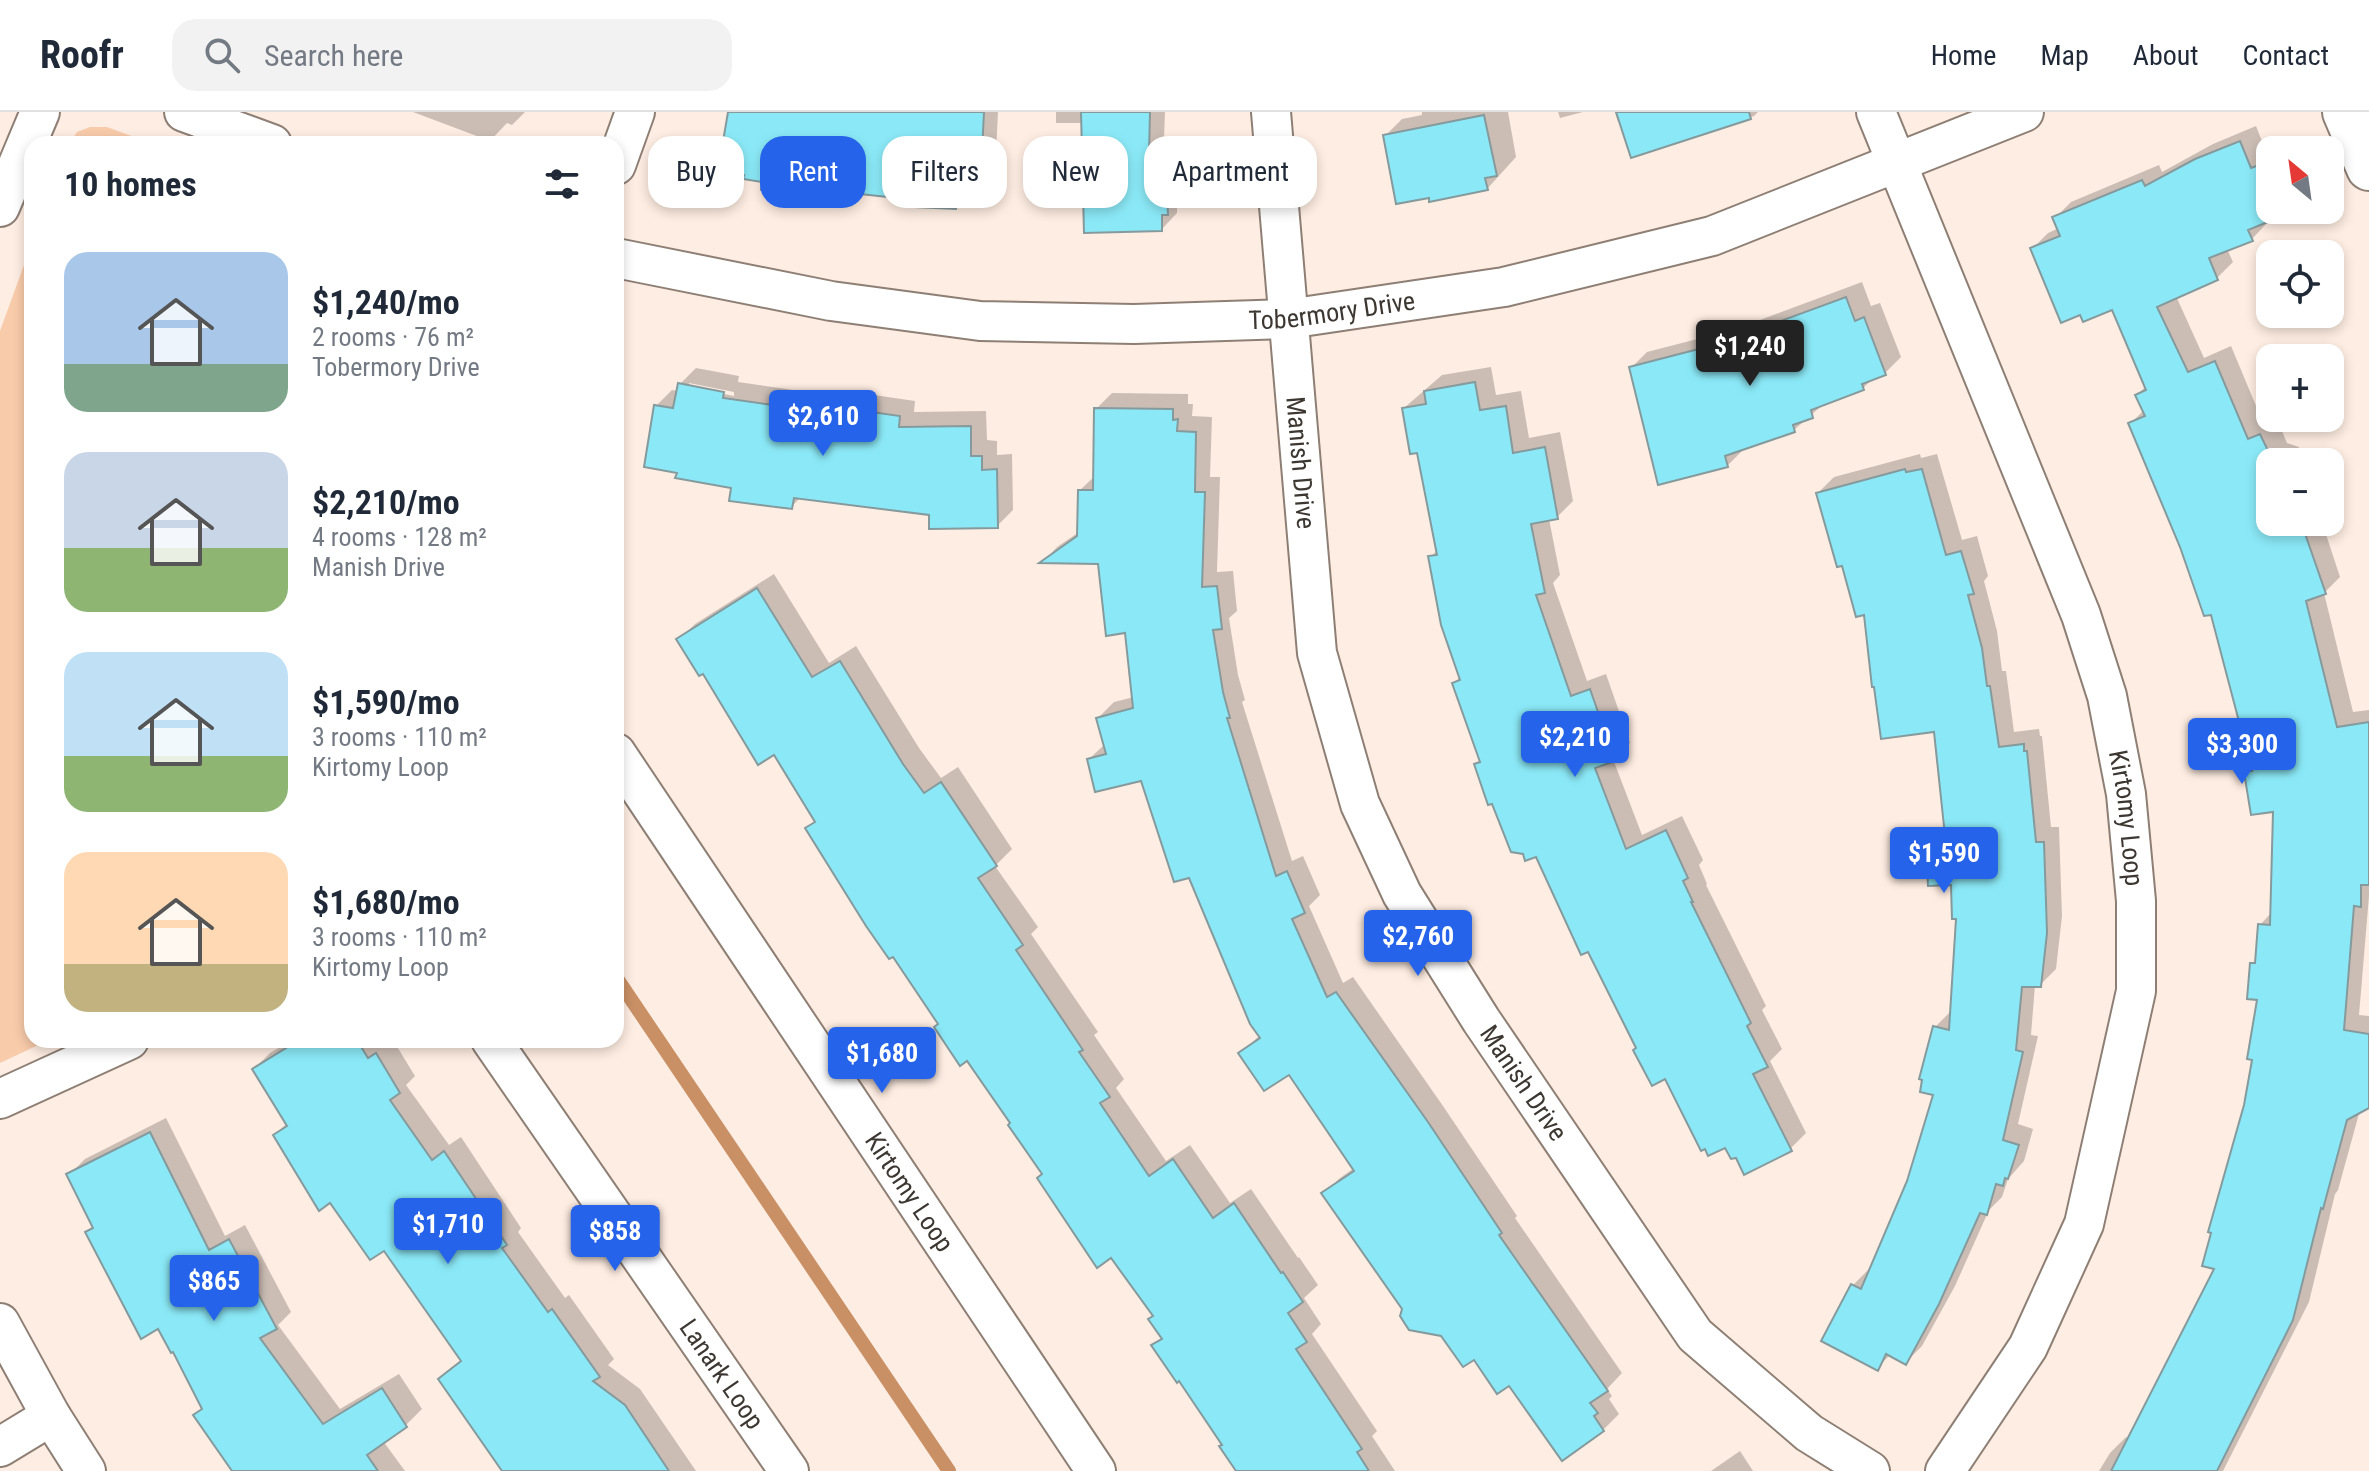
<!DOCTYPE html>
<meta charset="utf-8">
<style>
:root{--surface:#fff;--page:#f2f2f3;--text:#1f2937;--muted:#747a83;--line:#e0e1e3;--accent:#2563eb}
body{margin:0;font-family:"Roboto Condensed",sans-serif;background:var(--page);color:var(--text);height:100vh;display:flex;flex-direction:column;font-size:30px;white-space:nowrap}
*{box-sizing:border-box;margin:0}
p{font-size:26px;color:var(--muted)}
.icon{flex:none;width:44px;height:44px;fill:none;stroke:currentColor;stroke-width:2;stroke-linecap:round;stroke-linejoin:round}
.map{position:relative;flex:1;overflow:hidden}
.drawer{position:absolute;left:24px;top:24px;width:600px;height:912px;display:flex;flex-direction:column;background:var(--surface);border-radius:24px;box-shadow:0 4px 12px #0003}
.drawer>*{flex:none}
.banner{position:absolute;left:648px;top:24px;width:760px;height:72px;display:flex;gap:16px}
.needle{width:52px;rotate:331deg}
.tools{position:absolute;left:2256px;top:24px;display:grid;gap:16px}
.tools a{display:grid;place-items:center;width:88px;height:88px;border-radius:16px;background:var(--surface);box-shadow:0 4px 12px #0003;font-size:40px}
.price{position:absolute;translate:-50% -68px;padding:0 18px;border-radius:8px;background:var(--accent);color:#fff;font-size:26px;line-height:52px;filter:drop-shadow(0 2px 4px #0008)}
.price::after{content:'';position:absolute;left:50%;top:48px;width:24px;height:18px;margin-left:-12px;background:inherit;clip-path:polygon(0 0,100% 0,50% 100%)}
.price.current{background:#222;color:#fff}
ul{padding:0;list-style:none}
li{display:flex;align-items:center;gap:24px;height:200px;padding:0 40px}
li span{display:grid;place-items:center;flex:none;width:224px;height:160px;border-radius:24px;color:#555}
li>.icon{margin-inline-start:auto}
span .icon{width:96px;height:96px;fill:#fffc;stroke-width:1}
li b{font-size:34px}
h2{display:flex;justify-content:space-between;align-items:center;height:96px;padding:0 40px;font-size:34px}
.pill{padding:0 28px;border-radius:24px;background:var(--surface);box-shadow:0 4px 12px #0003;font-size:28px;line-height:72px}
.pill.current{background:var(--accent);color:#fff}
header{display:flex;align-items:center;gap:48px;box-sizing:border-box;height:112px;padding:0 40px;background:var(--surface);border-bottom:2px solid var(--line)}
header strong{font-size:38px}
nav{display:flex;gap:44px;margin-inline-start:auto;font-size:28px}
.search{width:560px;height:72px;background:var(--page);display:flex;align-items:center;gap:20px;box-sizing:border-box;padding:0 28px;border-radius:24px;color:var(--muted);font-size:30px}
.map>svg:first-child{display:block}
.green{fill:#f8cbaa}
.shadow{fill:#0003;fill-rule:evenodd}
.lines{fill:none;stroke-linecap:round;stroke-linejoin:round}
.stream{stroke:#c99065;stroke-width:14}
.building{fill:#8be9f7;stroke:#859a9d;stroke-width:2}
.minor-casing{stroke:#8e7f75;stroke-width:42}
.tertiary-casing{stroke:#8e7f75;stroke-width:48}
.minor{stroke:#fff;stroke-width:38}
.tertiary{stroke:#fff;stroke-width:44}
.labels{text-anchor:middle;stroke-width:6;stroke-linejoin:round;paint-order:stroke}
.street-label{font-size:26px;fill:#3d3732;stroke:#fefefe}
</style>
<header>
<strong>Roofr</strong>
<div class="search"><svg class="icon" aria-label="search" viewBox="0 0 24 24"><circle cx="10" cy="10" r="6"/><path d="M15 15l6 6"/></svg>Search here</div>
<nav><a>Home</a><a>Map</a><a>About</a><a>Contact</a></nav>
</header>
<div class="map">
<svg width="2369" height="1359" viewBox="0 0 2369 1359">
<rect width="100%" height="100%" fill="#feede2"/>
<g class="green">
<polygon points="90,15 107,15 153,32 69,32 77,20"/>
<polygon points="32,131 32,928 49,928 0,951 0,219"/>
</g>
<g class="shadow">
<polygon points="413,0 525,0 512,13 507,11 490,29"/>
<polygon points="730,0 998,0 995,61 979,77 971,76 955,95 917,86 855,79 849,85 765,69"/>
<polygon points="1056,0 1165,0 1164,27 1187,26 1188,65 1182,70 1183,85 1177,90 1177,101 1162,117 1083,11 1056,11"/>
<polygon points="1422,0 1508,0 1516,45 1487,77 1386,23 1402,7 1422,3"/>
<polygon points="1558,0 1583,0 1560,6"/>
<polygon points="1615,0 1758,0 1754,4 1633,43 1621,8 1618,10"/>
<polygon points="2256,14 2267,42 2270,41 2270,98 2289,98 2266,108 2267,111 2252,127 2227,137 2233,150 2217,166 2176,184 2204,246 2231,234 2264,313 2277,307 2287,331 2299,335 2295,350 2270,350 2270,410 2322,410 2340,465 2324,481 2353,600 2369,598 2369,784 2359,903 2369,904 2369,993 2360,998 2338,1078 2335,1082 2309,1190 2223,1359 2099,1359 2110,1341 2126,1325 2130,1328 2217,1156 2255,946 2259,886 2252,852 2257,847 2260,813 2272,800 2275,698 2246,660 2252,654 2212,500 2181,434 2130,312 2144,298 2137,283 2146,274 2113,195 2032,137 2048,121 2059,116 2055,106 2071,90 2159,53 2162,60 2213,32"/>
<polygon points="1862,170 1871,194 1880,191 1901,245 1885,261 1875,265 1863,276 1826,290 1794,318 1743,338 1727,354 1631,256 1647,240 1736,217"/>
<polygon points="1491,255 1496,283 1521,279 1529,326 1560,320 1573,389 1557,405 1549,407 1560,463 1553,471 1587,569 1606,562 1630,631 1613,647 1642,723 1682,704 1703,748 1699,753 1707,772 1706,773 1766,894 1762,898 1782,937 1770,949 1806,1021 1790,1037 1737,1043 1638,935 1537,742 1476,652 1481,647 1454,571 1461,564 1430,445 1438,438 1418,338 1404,296 1442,263"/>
<path d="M 696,256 L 739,264 L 738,270 L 841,285 L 874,283 L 915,289 L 914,300 L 986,299 L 987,328 L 997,329 L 997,343 L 1012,342 L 1013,398 L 997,414 L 931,401 L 801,385 L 792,394 L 733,374 L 679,359 L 656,294 L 672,278 L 678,279 L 680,272 ZM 689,271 L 734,280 L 734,284 L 689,275 Z"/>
<polygon points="1112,281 1188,282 1188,292 1193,292 1192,304 1212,305 1210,365 1220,365 1217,460 1233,459 1237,499 1229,506 1238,563 1245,588 1242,590 1292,749 1303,744 1320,783 1309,794 1343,871 1353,865 1443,994 1517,1104 1515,1106 1622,1261 1607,1277 1612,1284 1609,1287 1619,1302 1603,1318 1510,1271 1404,1197 1324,1081 1340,1066 1354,1056 1289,960 1241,941 1260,923 1190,763 1143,666 1089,647 1105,632 1098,606 1114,590 1134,585 1127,519 1100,450 1044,449 1057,435 1079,420 1080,378 1095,364 1096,297"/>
<polygon points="1920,342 1921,346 1937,342 1962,428 1977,424 1988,464 1984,469 1997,519 2002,559 2006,559 2014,620 2039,617 2040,624 2042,624 2051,715 2059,715 2062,804 2056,857 2040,873 2035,873 2031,923 2038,924 2018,1012 2033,1017 2024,1049 2008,1067 2002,1085 1989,1098 1955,1174 1922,1234 1906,1250 1891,1242 1877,1256 1853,1173 1869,1157 1871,1158 1908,1070 1936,981 1935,915 1951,899 1958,805 1952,771 1928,735 1946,719 1936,618 1865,500 1843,452 1818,381 1834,365"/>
<polygon points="774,462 829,551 856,534 919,636 941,666 958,655 1012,737 995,754 1038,815 1031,822 1098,920 1094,923 1124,967 1116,976 1166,1049 1190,1033 1230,1091 1251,1077 1298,1146 1299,1145 1318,1173 1304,1186 1321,1212 1312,1222 1377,1319 1372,1324 1395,1359 1242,1359 1180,1267 1154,1234 1163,1225 1155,1203 1112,1143 1043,1062 1013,1011 940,912 808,717 816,708 775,640 679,528 695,512"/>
<polygon points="292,928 382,928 385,932 393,928 415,964 406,973 449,1033 461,1025 521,1116 518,1120 565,1186 569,1183 614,1247 608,1253 640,1277 696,1359 518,1359 440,1268 462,1247 384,1136 331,1088 275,1023 287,1011 254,957 270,941"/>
<polygon points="166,1006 225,1124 245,1113 291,1200 278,1213 340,1297 399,1262 422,1297 406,1313 383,1329 405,1359 233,1359 196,1303 204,1295 159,1215 88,1120 94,1114 69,1063 85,1047"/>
<polygon points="1740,1339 1753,1359 1711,1359"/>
</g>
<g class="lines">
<polyline class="stream" points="616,865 949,1359"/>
</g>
<g class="building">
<polygon points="728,0 984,0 980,79 957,78 956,97 915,95 915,88 851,81 850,87 803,82 803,85 761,78 762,70 743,67 744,63 718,59"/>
<polygon points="1081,0 1150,0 1149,42 1172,41 1173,82 1167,82 1168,103 1162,103 1162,119 1084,121"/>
<polygon points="1616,0 1749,0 1751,7 1631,46"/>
<polygon points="1484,3 1497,64 1485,66 1488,78 1429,90 1429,86 1396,92 1383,23"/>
<polygon points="2240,29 2251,56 2270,49 2270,109 2248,118 2253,129 2209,146 2218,168 2157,195 2188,260 2215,249 2248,327 2260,322 2272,347 2277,349 2270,350 2270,410 2301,410 2326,482 2306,489 2337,615 2369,610 2369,773 2361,773 2361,795 2354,794 2344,918 2369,922 2369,996 2347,1008 2323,1097 2321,1096 2293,1208 2217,1359 2111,1359 2214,1157 2202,1154 2211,1121 2208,1120 2244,993 2252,948 2247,947 2257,888 2247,887 2250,851 2255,851 2258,812 2270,813 2273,700 2251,703 2244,660 2252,659 2211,503 2204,504 2180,435 2128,311 2145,304 2135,283 2146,278 2112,198 2083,210 2080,203 2061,211 2030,136 2060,124 2052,105 2142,68 2145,74 2195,47"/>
<polygon points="1846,185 1855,209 1864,205 1886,263 1862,272 1864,278 1811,298 1813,306 1793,313 1795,320 1725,344 1728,355 1658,373 1629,255 1718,232"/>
<polygon points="1475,270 1480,298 1506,294 1513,341 1545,335 1558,407 1531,412 1545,481 1536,483 1571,584 1590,577 1615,649 1595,656 1626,737 1666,718 1688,766 1683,769 1693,790 1691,790 1751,911 1747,914 1768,955 1753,962 1792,1039 1744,1063 1736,1046 1731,1047 1725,1036 1708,1044 1705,1037 1701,1039 1665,967 1652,974 1633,938 1636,936 1588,840 1581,843 1536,745 1525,749 1523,742 1511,740 1492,692 1488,693 1474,652 1480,650 1452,571 1460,568 1441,513 1428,444 1437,443 1417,341 1410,342 1402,296 1426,292 1424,279"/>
<polygon points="678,271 724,280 723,286 824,300 857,298 900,304 899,315 971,314 971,344 982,344 982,358 997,357 998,416 929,417 929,403 794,386 792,397 729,389 731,376 675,366 677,361 644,355 654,293 673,296"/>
<polygon points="1094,296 1173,297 1173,308 1178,307 1177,319 1196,320 1195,380 1205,380 1202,475 1217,474 1222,517 1213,518 1223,580 1230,606 1227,606 1276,764 1287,759 1305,801 1292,807 1327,885 1336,880 1428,1010 1502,1121 1499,1123 1608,1279 1590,1291 1598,1301 1594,1304 1604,1319 1562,1349 1509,1274 1497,1282 1474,1248 1463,1255 1441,1224 1409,1218 1400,1204 1402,1197 1321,1081 1354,1059 1289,963 1264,979 1238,941 1260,926 1250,912 1189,766 1174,770 1141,669 1095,680 1087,647 1106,642 1096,606 1133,596 1125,521 1106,524 1098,452 1039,451 1077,424 1078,378 1093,378"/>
<polygon points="1905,357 1906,360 1922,357 1946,443 1961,439 1974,482 1968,483 1982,536 1987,574 1990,574 1999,635 2024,632 2024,639 2027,639 2036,730 2044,730 2047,821 2041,875 2022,875 2016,938 2023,940 2003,1028 2019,1033 2008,1067 2005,1066 2003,1074 1996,1072 1987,1103 1980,1101 1939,1192 1906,1253 1886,1242 1878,1259 1821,1229 1851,1172 1861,1177 1907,1069 1933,983 1920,980 1922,968 1919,967 1933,914 1949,918 1956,807 1952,807 1951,773 1928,774 1926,734 1946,733 1934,620 1881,627 1874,575 1872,575 1864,503 1856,505 1842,454 1837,455 1816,381"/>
<polygon points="757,476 812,565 840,549 903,652 924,681 941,670 997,754 978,766 1023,833 1016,838 1083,938 1079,940 1110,985 1100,991 1149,1064 1173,1047 1213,1106 1234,1091 1281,1161 1283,1160 1303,1190 1288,1201 1307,1230 1296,1237 1362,1337 1357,1340 1369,1359 1236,1359 1219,1334 1222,1333 1179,1269 1177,1271 1151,1233 1162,1227 1148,1207 1153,1204 1111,1146 1097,1156 1037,1066 1042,1062 1008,1013 1010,1011 967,949 960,954 934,915 938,912 893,845 889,847 866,814 805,716 815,710 774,643 758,653 703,562 699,564 676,527"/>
<polygon points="299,928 357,928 368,946 376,941 400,981 390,988 432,1048 444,1039 507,1133 502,1136 548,1200 552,1197 600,1265 593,1269 625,1293 669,1359 502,1359 438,1267 461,1249 384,1139 370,1148 330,1091 319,1099 273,1023 287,1014 252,957"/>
<polygon points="150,1020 209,1138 229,1127 277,1217 260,1226 323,1312 382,1276 407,1315 367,1343 378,1359 232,1359 193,1303 202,1297 173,1240 171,1241 158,1217 141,1227 85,1120 93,1116 66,1062"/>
</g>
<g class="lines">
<g class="minor-casing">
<g id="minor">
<polyline points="184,0 272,32"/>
<path id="s1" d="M 1271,0 L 1317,541 L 1360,692 L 1402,782 L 1481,908 L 1695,1223 L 1809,1321 L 1870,1359"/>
<path id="s2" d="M 1876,0 L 2081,503 L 2107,584 L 2126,682 L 2136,789 L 2136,879 L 2084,1112 L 2028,1235 L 1945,1359"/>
<polyline points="616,53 635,0"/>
<polyline points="0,95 40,0"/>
<path id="s3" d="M 616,146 L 831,189 L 980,209 L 1134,212 L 1288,207 L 1504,175 L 1712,124 L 2024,0"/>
<path id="s4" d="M 616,641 L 1096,1359"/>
<path id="s5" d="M 491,928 L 789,1359"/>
<polyline points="0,987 129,928"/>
<polyline points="0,1211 51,1304 86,1359"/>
<polyline points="0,1335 51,1304"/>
</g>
</g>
<g class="tertiary-casing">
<polyline id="tertiary" points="2345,0 2369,56"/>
</g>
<use href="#minor" class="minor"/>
<use href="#tertiary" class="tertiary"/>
</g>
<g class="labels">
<g class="street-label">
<text dy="9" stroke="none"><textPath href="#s3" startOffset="722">Tobermory Drive</textPath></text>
<text dy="9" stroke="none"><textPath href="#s1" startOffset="352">Manish Drive</textPath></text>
<text dy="9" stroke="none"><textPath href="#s2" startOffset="752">Kirtomy Loop</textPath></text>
<text dy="9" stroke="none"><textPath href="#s1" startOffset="1024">Manish Drive</textPath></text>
<text dy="9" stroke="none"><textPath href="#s4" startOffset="528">Kirtomy Loop</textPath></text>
<text dy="9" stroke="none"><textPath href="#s5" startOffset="406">Lanark Loop</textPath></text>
</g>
</g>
</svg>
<div class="tools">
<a><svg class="needle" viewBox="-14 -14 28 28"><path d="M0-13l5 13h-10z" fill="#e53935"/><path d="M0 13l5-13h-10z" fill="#747a83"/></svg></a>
<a><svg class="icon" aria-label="locate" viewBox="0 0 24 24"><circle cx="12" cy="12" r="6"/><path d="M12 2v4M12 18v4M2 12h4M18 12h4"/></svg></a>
<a>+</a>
<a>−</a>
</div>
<b class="price current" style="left:1750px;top:276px">$1,240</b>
<b class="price" style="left:823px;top:346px">$2,610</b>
<b class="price" style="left:1575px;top:667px">$2,210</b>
<b class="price" style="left:2242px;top:674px">$3,300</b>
<b class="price" style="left:1944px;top:783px">$1,590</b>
<b class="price" style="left:1418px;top:866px">$2,760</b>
<b class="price" style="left:882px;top:983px">$1,680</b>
<b class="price" style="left:448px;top:1154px">$1,710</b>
<b class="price" style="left:615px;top:1161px">$858</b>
<b class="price" style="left:214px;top:1211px">$865</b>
<div class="banner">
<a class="pill">Buy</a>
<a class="pill current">Rent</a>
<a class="pill">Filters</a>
<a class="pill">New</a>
<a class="pill">Apartment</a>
</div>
<section class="drawer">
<h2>10 homes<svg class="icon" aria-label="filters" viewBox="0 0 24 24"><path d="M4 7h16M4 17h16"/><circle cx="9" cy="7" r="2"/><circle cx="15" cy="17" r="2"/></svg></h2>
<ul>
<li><span style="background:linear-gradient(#a9c7e8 70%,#7fa58c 0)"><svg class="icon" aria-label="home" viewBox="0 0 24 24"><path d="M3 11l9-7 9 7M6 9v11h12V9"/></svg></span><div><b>$1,240/mo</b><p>2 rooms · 76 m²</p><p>Tobermory Drive</p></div></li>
<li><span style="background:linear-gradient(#c9d6e8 60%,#8fb573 0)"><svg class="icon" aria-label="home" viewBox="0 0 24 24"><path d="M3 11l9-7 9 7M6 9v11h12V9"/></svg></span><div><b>$2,210/mo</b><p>4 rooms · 128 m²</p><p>Manish Drive</p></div></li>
<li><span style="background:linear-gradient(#bfe0f5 65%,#8fb573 0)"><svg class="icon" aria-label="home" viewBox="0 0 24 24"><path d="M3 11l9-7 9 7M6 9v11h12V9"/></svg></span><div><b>$1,590/mo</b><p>3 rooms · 110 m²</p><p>Kirtomy Loop</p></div></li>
<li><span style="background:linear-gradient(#ffd9b3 70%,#c2b280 0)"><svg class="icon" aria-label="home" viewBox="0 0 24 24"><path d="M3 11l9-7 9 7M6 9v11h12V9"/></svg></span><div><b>$1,680/mo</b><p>3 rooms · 110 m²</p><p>Kirtomy Loop</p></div></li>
</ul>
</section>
</div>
